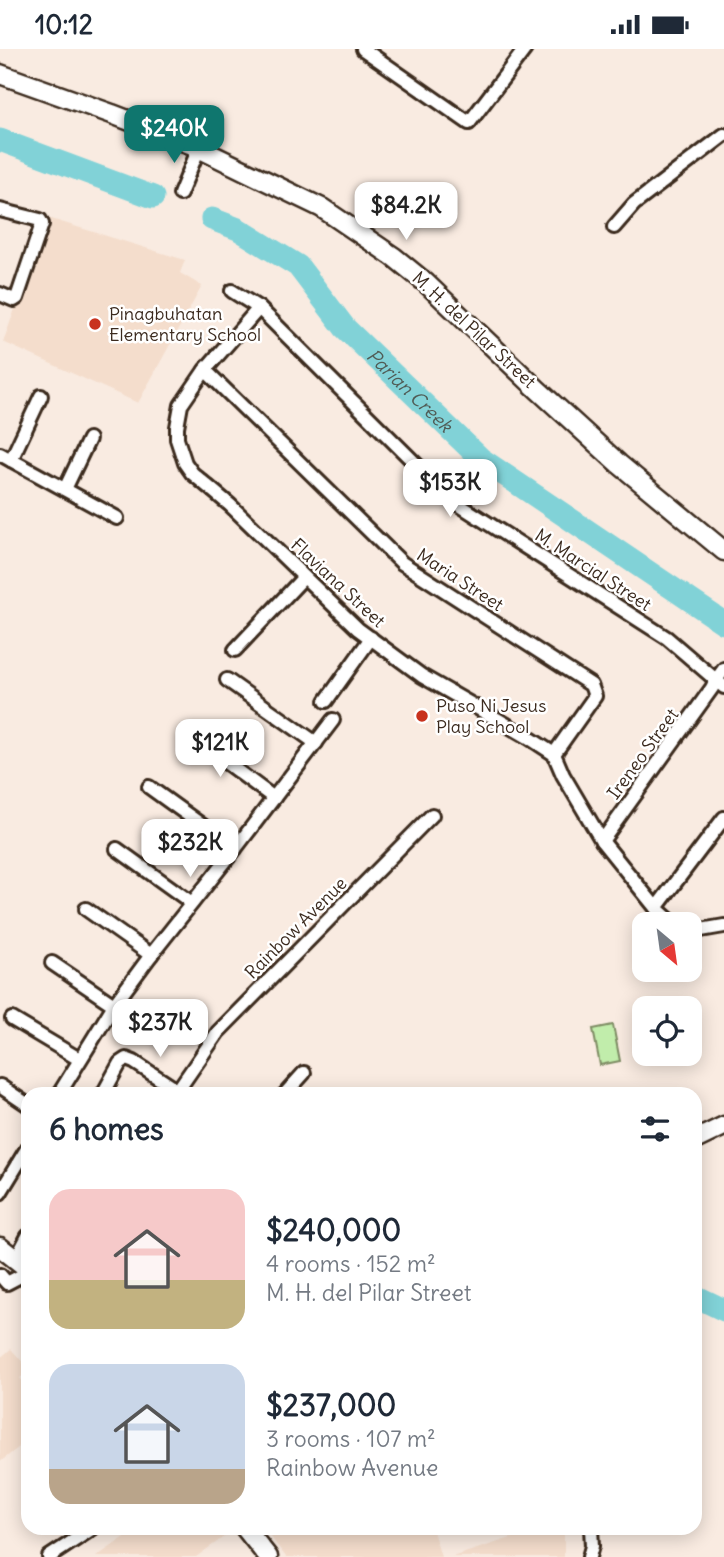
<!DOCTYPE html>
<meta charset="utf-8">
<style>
:root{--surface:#fff;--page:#f6f6f7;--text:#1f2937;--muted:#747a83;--accent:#0f766e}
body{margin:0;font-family:Delius,sans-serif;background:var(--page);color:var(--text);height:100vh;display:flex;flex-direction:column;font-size:26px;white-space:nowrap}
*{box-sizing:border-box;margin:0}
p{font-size:23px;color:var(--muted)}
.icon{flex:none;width:38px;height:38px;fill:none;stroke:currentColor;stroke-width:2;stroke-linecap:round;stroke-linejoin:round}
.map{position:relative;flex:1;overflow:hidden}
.sheet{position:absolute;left:21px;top:1038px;width:681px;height:448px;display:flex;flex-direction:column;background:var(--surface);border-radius:21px;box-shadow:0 4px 18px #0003}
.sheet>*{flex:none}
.needle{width:46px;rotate:151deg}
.controls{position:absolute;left:632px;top:863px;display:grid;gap:14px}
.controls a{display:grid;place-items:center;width:70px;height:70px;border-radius:14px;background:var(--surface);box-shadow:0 4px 18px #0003;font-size:35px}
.price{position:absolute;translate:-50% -60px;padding:0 16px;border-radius:14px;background:#fff;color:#222;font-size:23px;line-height:46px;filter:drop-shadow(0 2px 4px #0008)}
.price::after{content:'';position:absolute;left:50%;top:42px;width:21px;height:16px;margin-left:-10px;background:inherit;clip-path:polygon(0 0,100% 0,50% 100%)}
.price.current{background:var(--accent);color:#fff}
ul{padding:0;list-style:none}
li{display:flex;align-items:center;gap:21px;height:175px;padding:0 28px}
li span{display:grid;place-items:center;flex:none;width:196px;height:140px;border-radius:21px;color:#555}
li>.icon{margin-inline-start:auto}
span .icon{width:84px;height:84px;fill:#fffc;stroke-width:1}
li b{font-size:30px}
h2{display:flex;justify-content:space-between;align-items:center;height:84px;padding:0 28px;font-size:30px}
.status{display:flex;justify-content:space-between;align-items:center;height:49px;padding:0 35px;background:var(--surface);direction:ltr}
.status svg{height:19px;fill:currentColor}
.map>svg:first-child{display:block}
.built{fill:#f4ddcc}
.green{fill:#c1edab;stroke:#7e8c64;stroke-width:2}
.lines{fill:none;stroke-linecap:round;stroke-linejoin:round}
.river{stroke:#81d2d7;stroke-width:23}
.street-casing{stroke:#3b2a1e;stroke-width:18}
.secondary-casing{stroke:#3b2a1e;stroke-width:23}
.street{stroke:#fff;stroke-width:12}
.secondary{stroke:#fff;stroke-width:18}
.poi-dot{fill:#c8321e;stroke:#fff;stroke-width:2.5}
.labels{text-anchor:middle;stroke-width:5;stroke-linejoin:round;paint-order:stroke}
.poi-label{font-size:18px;fill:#3b2a1e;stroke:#fff;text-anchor:start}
.street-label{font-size:18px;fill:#3b2a1e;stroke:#fff}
.water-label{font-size:19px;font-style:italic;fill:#505c56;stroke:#fff}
</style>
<div class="status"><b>10:12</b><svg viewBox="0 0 49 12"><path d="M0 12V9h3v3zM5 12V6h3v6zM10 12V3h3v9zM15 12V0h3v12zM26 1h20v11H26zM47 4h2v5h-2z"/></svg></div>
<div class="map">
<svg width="724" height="1508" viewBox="0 0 724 1508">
<rect width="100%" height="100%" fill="#f9ebe1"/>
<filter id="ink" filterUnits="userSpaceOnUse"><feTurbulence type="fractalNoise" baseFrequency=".0143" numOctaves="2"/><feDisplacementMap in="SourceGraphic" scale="14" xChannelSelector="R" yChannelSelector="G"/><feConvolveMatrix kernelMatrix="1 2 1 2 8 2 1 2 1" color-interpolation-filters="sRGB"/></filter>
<g filter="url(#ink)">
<g class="built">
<polygon points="48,169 185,211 180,224 202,237 138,354 3,293"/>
<polygon points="11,1300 28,1319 28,1322 20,1329 28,1339 28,1391 0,1413 0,1309"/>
<polygon points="138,1479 224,1479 228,1485 196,1508 96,1508"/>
<polygon points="264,1479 432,1479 441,1508 286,1508"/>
<polygon points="542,1479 564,1479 564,1508 452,1508"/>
</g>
<polygon class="green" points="613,976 620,1012 600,1016 593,980"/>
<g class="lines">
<g class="river">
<polyline points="0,91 153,148"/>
<path id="s1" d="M 212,170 L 238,180 L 298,217 L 345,279 L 481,410 L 724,574"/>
<polyline points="695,1247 724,1261"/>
</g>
<g class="street-casing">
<g id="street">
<polyline points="363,0 469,74 525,0"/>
<polyline points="180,145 199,99"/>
<polyline points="0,161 40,171 42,175 17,249 14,251 0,245"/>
<polyline points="614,178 634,155 724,86"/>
<polyline points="232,242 259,259 440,439 461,457 667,589 724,638"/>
<polyline points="259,259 205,321 181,356 177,378 177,390 185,414 192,424 230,456 358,580 422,627 528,688 554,705 563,726 602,792 656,859 674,875"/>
<polyline points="205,321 402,514 591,636 595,647 554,705"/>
<polyline points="0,405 117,469"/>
<polyline points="11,411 41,347"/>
<polyline points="65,440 89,390"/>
<polyline points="235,601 304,528"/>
<polyline points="227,631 316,694"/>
<polyline points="326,652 371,589"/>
<polyline points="186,684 274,749"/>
<polyline points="149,738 235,800"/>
<polyline points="602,792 712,639 716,631 724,620"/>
<polyline points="117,800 192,854"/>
<polyline points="656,859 724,769"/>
<polyline points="86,860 151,906"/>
<polyline points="690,881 701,881 724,877"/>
<polyline points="52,914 114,956"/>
<polyline points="12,970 79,1010"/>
<polyline points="0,1037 28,1056"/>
<polyline points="178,1041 218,983 432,766"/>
<polyline points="59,1045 114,956 151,906 235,800 333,671"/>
<polyline points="103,1045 120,1014 126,1010 134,1013 183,1045"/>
<polyline points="285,1045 304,1024"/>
<polyline points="0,1144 28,1098"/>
<polyline points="16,1210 28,1187"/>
<polyline points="0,1226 7,1234 28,1223"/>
<polyline points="49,1508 93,1479"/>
<polyline points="589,1508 592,1497 591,1479"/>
</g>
</g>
<g class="secondary-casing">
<g id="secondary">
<polyline points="0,25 112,65 190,95 322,159 394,208 426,234 537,340 619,415 724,502"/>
<polyline points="695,1091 724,1077"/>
<polyline points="0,1198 28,1220"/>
<polyline points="245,1479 268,1508"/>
</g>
</g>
<use href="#street" class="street"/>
<use href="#secondary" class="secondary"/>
</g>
</g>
<g class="poi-dot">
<circle cx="95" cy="275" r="7"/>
<circle cx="422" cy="667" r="7"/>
</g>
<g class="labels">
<g class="poi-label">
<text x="109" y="271">Pinagbuhatan<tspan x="109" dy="21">Elementary School</tspan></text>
<text x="436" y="663">Puso Ni Jesus<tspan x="436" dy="21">Play School</tspan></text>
</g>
<g class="street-label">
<text transform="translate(474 281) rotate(43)" y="6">M. H. del Pilar Street</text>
<text transform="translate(593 521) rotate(33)" y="6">M. Marcial Street</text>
<text transform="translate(460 531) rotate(33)" y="6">Maria Street</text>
<text transform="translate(338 534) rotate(43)" y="6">Flaviana Street</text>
<text transform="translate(643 705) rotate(-54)" y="6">Ireneo Street</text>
<text transform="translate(296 879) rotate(-45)" y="6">Rainbow Avenue</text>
</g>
<g class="water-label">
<text dy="7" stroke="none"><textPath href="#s1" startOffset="266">Parian Creek</textPath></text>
</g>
</g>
</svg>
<div class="controls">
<a><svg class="needle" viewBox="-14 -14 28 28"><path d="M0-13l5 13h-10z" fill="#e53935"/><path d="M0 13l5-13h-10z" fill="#747a83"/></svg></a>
<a><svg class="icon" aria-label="locate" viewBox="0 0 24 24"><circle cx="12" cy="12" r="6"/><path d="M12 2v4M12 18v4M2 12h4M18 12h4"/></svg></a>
</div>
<b class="price current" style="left:174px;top:116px">$240K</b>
<b class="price" style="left:406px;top:193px">$84.2K</b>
<b class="price" style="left:450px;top:470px">$153K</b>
<b class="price" style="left:220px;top:730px">$121K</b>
<b class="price" style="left:190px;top:830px">$232K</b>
<b class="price" style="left:160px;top:1010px">$237K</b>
<section class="sheet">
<h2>6 homes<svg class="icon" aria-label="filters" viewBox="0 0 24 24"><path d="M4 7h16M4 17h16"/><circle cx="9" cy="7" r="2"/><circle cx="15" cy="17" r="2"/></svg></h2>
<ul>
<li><span style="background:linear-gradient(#f6c9c9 65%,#c2b280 0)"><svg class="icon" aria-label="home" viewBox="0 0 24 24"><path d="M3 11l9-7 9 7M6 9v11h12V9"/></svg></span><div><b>$240,000</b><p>4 rooms · 152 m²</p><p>M. H. del Pilar Street</p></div></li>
<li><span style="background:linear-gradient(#c9d6e8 75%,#b9a48a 0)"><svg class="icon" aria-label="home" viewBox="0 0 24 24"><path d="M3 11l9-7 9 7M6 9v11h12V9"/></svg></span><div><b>$237,000</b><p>3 rooms · 107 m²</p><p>Rainbow Avenue</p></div></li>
</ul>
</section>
</div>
